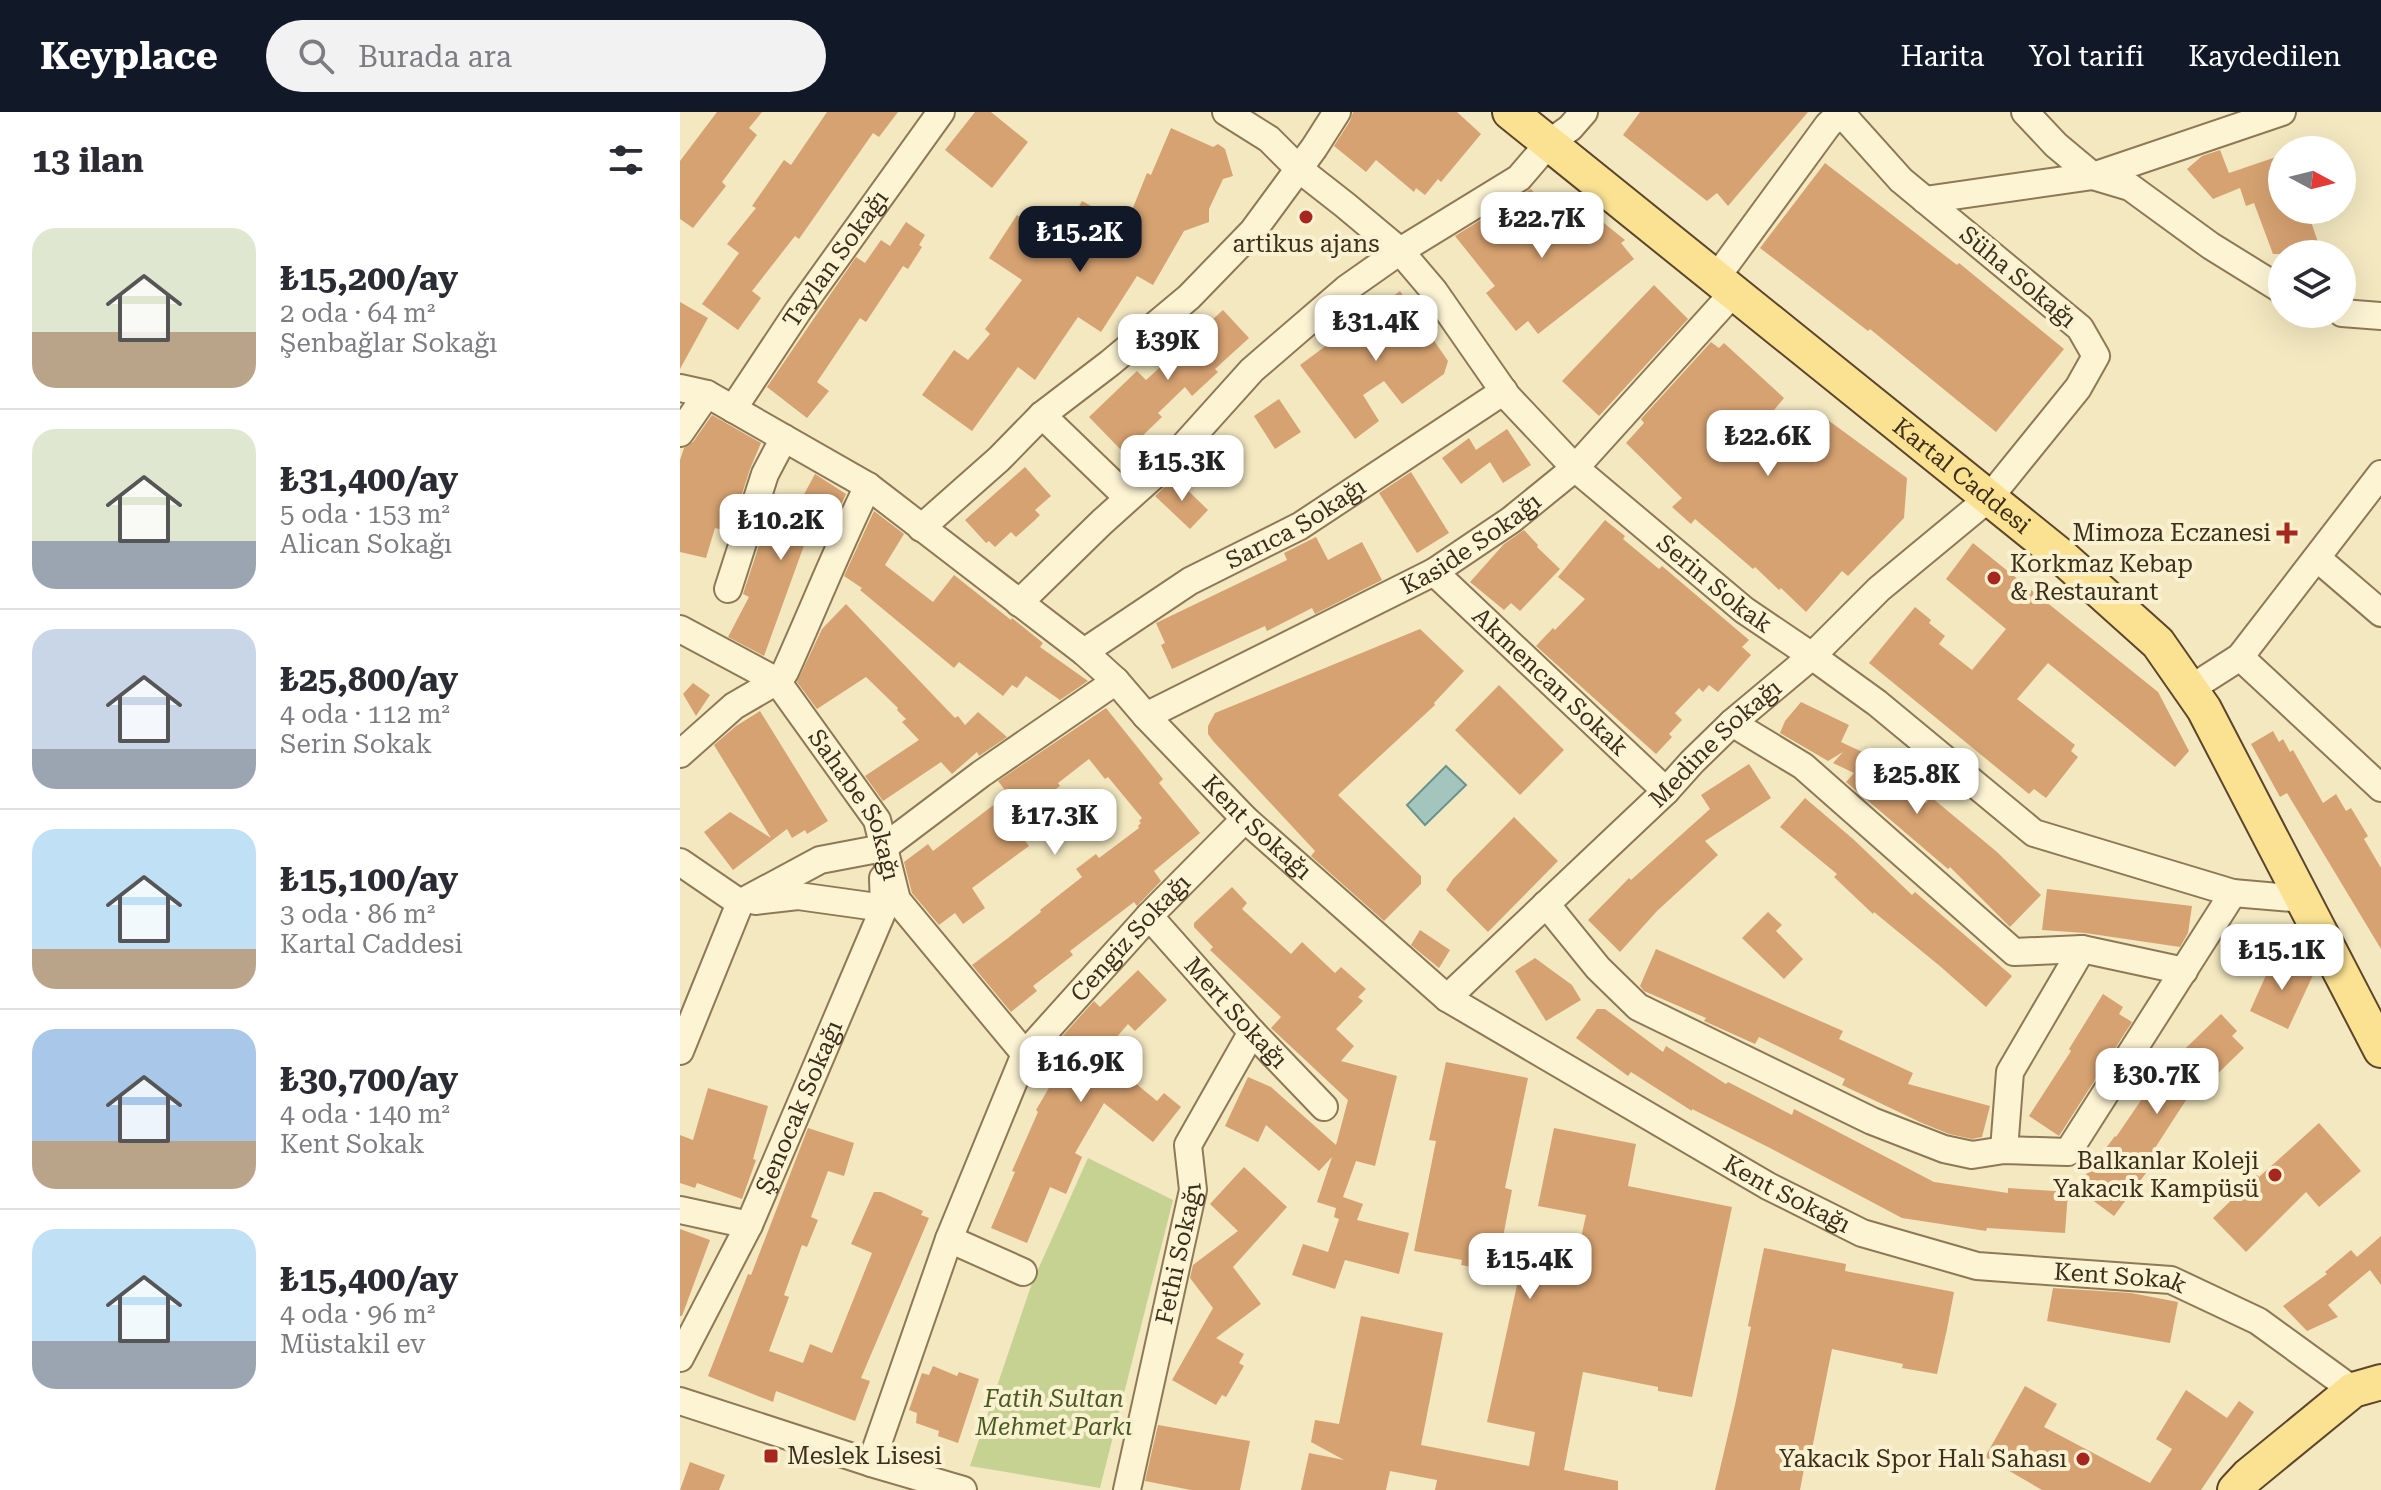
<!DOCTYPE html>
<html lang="tr">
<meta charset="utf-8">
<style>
:root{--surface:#fff;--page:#f2f2f3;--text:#2b2b33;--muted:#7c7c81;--line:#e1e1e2;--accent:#111827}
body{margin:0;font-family:"Roboto Serif",serif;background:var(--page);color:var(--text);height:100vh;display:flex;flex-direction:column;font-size:30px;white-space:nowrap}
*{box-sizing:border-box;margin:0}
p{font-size:26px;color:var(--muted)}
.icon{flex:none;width:44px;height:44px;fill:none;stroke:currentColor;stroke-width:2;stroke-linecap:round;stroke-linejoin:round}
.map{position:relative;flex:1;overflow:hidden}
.side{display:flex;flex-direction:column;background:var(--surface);width:680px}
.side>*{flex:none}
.needle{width:52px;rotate:97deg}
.controls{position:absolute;left:1588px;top:24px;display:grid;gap:16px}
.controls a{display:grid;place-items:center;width:88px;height:88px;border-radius:50%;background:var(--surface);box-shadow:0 8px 32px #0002;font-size:40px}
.price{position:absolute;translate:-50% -68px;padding:0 18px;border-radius:16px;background:#fff;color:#222;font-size:26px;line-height:52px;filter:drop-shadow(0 2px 4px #0008)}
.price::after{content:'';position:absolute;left:50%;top:48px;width:24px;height:18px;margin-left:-12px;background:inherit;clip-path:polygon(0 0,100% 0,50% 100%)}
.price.active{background:var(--accent);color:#fff}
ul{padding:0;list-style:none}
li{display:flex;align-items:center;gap:24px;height:200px;padding:0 32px}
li+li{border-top:2px solid var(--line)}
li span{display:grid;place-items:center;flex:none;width:224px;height:160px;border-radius:24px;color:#555}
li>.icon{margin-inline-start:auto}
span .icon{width:96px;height:96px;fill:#fffc;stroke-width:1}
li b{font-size:34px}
h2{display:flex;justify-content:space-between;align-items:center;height:96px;padding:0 32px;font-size:34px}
header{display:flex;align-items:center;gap:48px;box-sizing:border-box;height:112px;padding:0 40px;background:var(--accent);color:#fff}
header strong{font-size:38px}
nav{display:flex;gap:44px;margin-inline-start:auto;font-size:28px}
.search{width:560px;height:72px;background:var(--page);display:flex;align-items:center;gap:20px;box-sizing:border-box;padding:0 28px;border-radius:44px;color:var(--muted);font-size:30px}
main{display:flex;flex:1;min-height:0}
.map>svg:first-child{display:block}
.green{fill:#c6d292}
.water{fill:#a3c5bd;stroke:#69948c;stroke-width:2}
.building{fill:#d6a271}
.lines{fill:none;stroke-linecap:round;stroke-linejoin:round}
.minor-casing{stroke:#8e7855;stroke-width:30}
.major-casing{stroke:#5c452a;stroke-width:38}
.minor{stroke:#fdf4d4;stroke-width:26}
.major{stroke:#fbe293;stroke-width:34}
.poi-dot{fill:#a5271e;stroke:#f9f1d0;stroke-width:3}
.labels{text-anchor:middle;stroke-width:8;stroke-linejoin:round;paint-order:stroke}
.poi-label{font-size:24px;fill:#3c2e1c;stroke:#f9f1d0;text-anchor:end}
.street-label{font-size:24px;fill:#3c2e1c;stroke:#f9f1d0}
.park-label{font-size:24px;font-style:italic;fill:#485b20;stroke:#f9f1d0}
</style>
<header>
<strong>Keyplace</strong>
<div class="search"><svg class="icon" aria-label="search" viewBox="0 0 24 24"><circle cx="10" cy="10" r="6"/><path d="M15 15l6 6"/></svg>Burada ara</div>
<nav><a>Harita</a><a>Yol tarifi</a><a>Kaydedilen</a></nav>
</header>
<main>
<section class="side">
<h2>13 ilan<svg class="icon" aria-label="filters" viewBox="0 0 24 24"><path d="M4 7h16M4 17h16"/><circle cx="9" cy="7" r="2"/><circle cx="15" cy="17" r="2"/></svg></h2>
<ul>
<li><span style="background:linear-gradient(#dfe7d0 65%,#b9a48a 0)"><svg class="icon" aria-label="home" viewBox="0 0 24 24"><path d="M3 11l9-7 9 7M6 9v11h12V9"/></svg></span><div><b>₺15,200/ay</b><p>2 oda · 64 m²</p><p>Şenbağlar Sokağı</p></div></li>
<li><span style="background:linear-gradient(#dfe7d0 70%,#9aa5b1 0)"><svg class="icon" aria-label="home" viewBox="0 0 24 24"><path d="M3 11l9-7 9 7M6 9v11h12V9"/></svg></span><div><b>₺31,400/ay</b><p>5 oda · 153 m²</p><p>Alican Sokağı</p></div></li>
<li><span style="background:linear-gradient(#c9d6e8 75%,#9aa5b1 0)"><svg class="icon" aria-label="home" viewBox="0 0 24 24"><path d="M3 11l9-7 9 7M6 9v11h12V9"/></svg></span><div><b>₺25,800/ay</b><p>4 oda · 112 m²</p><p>Serin Sokak</p></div></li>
<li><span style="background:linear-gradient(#bfe0f5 75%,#b9a48a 0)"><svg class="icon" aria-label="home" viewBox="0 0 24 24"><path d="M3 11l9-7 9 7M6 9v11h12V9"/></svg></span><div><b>₺15,100/ay</b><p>3 oda · 86 m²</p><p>Kartal Caddesi</p></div></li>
<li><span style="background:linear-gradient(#a9c7e8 70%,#b9a48a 0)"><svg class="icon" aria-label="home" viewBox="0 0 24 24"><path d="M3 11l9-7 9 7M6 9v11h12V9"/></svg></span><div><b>₺30,700/ay</b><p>4 oda · 140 m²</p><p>Kent Sokak</p></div></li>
<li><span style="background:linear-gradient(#bfe0f5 70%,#9aa5b1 0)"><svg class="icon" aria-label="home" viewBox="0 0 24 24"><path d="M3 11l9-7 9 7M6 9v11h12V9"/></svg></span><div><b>₺15,400/ay</b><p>4 oda · 96 m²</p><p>Müstakil ev</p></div></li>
</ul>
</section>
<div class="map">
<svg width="1701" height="1378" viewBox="0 0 1701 1378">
<rect width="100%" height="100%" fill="#f3e8c0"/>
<polygon class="green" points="408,1046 493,1088 420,1376 290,1354 352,1171"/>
<polygon class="water" points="766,654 786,673 745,713 727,693"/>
<g class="building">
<polygon points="37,0 82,0 69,16 77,23 42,70 46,74 13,116 0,107 0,49"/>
<polygon points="147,0 218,0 199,25 193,21 119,127 115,124 72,179 81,186 58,218 22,192 59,141 47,132 76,96 72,94 104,48 111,53"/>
<polygon points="295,0 311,0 348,30 312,76 265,38"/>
<polygon points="673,0 777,0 801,22 761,70 758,67 745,83 736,76 734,80 696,48 686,60 654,34 670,9"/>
<polygon points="960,0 1128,0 1048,94 1037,81 1027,89 943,23"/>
<polygon points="491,16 533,35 538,32 545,37 553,64 543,67 529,97 529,110 504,119 473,173 457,164 421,220 398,205 355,268 338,255 292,319 242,283 274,238 288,248 310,222 305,217 342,168 309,146 337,103 379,130 402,89 446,113 467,61 471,63"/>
<polygon points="1540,38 1549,61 1602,43 1602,98 1627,98 1642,142 1593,142 1574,91 1566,94 1560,76 1533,87 1507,57 1522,44"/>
<polygon points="1145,51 1277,153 1279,151 1384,237 1316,320 1190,217 1188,219 1080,136"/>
<polygon points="851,77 885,118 909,99 945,128 941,131 954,147 858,222 848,209 836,219 806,181 815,174 775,124"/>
<polygon points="226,110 245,123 239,133 242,135 228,157 223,154 186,210 180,206 137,270 149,279 127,306 87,275 176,145 185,151 201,128 210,134"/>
<polygon points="974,173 1008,207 919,304 882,269"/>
<polygon points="720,179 768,249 764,262 722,292 704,269 683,283 699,309 675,327 620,253"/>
<polygon points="0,190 28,206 0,257"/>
<polygon points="543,198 569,226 535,257 538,260 512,284 505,275 478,301 482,305 454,332 451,329 441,338 409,305 457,259 466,268"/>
<polygon points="1031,230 1039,236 1044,231 1104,286 1076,320 1104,340 1141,303 1227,366 1224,406 1168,464 1162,459 1126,500 1101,476 1099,478 1075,455 1073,457 1015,407 1011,412 992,395 1002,386 946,331 964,311 961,307"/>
<polygon points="599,287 621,320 595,337 574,304"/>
<polygon points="32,303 81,331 70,357 53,410 46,408 43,418 35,416 26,446 0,440 0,348 4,336 13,330"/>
<polygon points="827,317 851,353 823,371 810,350 781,372 762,346 789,326 796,338"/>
<polygon points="345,355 371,384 355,398 360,403 354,409 336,425 331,420 315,435 309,429 306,431 285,408"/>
<polygon points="731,360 769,421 737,441 699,381"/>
<polygon points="135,362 166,382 152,412 135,403 84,544 48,525 69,485 63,482 92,394 100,397 101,394 115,399"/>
<polygon points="495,366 528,398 510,417 475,384"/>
<polygon points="194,399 224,422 205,453 253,490 274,463 331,508 332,506 363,531 360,535 408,569 380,588 346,564 337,576 332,573 323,584 279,550 274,556 180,478 182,476 164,464"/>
<polygon points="925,408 945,424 943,427 979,457 982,454 1069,528 1062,535 1071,543 1038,580 1029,573 1023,580 1019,576 995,601 1002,608 989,622 992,625 976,642 856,534 873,516 875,518 905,487 878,465"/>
<polygon points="844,418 858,433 857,435 880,457 840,499 831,491 824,498 790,470 824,432"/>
<polygon points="636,425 648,448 682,430 702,468 635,502 632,496 587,519 585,514 492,557 481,533 485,531 476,511 607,448 604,441"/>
<polygon points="1293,431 1478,580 1509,639 1495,655 1368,551 1337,587 1395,633 1391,639 1398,645 1366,686 1354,677 1349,682 1189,551 1235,495 1251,508 1249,511 1265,524 1259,532 1292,558 1326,517 1266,467"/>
<polygon points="166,492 275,606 278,604 285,613 298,600 327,625 299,644 297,640 272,662 261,650 203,689 185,664 239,628 222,610 226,607 217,598 218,596 186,565 137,597 117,570 142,517"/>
<polygon points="740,517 784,559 754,591 755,593 658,683 741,764 741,772 704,809 631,744 635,739 533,629 528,622 528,614 535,601"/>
<polygon points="13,571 30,583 16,604 3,582"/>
<polygon points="819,573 884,638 840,683 775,618"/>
<polygon points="1121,590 1169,613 1161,630 1195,646 1246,691 1251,685 1317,740 1361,783 1330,815 1270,755 1268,757 1166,670 1174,661 1153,651 1163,640 1148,649 1100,621 1105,609"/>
<polygon points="426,596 483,667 479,671 520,721 474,759 481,769 457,794 454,790 390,839 393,843 353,874 357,879 331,900 292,853 328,826 361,800 360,798 402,765 396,757 416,742 419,746 459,716 458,714 461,711 459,709 462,706 428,665 425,667 409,647 378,671 380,674 331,710 349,734 292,776 305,796 283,812 275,801 259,813 232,781 224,750 248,732 253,739 328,682 318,669"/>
<polygon points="80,599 148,709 127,722 125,718 112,726 107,717 53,758 24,720 50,700 91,726 34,633 56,614"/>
<polygon points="1593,619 1599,630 1603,627 1610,640 1613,638 1643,691 1656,682 1666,699 1671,696 1688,724 1684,727 1701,756 1701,837 1607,681 1600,685 1571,632"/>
<polygon points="1069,652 1091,686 1025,729 1038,743 977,799 940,840 908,808 949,766 951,768 1030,697 1021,683"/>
<polygon points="1125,686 1173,727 1232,783 1235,780 1332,864 1306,895 1261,855 1194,800 1193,802 1154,765 1157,762 1100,715"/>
<polygon points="834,705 878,749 808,820 766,778 773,767"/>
<polygon points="552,775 567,791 562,797 611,842 622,830 655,861 661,855 686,877 678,885 683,889 656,917 674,934 661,949 717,964 695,1054 676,1049 663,1085 683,1092 677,1108 729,1121 719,1162 665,1148 655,1177 612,1163 623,1132 648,1140 659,1107 654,1105 656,1096 637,1090 652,1045 639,1059 586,1013 578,1030 545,1014 568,965 591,975 656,1033 668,988 591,916 601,905 530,838 533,835 514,815 514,811"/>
<polygon points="1367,777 1512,794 1508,821 1500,835 1405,821 1362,818"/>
<polygon points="1088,800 1102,813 1096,819 1123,847 1104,867 1062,826"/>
<polygon points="740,818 770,838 759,856 731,833"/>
<polygon points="976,837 1163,919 1159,927 1233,961 1228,972 1310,994 1302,1025 1292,1027 1269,1022 1242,1011 1162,973 1165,967 1079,925 1075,932 1024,909 1026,906 964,879 960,874"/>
<polygon points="1595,843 1634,861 1608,917 1570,899"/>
<polygon points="855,846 892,873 901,888 866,909 835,859"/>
<polygon points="458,858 487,888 455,919 448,912 416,949 450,976 454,970 477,989 484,981 501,995 473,1030 424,991 395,1041 402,1045 386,1082 370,1075 347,1131 311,1116 335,1060 332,1059 358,1000 356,998 377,962 360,949 414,889 420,895"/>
<polygon points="1423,882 1443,895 1439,902 1452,910 1379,1024 1349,1004 1391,939 1389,937"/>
<polygon points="917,897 925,897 983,940 986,934 1046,972 1048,970 1112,1003 1114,997 1254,1070 1328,1081 1328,1076 1388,1080 1385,1121 1307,1116 1306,1119 1222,1106 1090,1036 1012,997 1012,999 951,960 948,964 896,926"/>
<polygon points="1541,902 1557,919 1552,924 1564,936 1525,974 1519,968 1464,1053 1469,1057 1434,1104 1396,1076 1435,1024 1436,1025 1479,962"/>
<polygon points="766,950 848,966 825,1076 832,1078 823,1125 898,1140 906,1103 858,1094 874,1016 956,1032 948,1074 1052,1095 1012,1285 978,1279 978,1275 903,1260 884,1358 938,1369 938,1378 755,1378 757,1368 710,1359 706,1378 621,1378 629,1341 664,1348 631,1330 635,1308 659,1312 681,1204 763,1221 741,1333 849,1354 855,1320 807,1310 839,1164 781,1153 782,1148 734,1139 756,1029 749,1028"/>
<polygon points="28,976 88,994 73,1047 76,1048 62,1087 17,1071 15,1076 0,1071 0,1023 13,1028"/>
<polygon points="1639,1011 1681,1059 1639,1095 1626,1080 1566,1140 1533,1106 1577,1063 1579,1065"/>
<polygon points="128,1016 174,1031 164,1064 148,1059 131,1105 138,1108 127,1135 122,1133 104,1183 109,1185 89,1239 123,1251 130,1232 152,1241 192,1141 171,1132 194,1080 201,1080 243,1099 241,1103 249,1106 181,1266 190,1269 175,1309 96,1279 93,1290 28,1264 68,1162 71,1163"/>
<polygon points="564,1055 607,1095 553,1155 581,1192 536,1226 564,1242 559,1251 564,1254 546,1285 542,1283 536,1293 492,1268 533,1196 510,1166 513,1153 558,1119 530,1092"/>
<polygon points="0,1117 30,1128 2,1204 0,1204"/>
<polygon points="1701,1124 1701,1173 1690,1158 1648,1193 1658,1205 1627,1219 1603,1194 1647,1162 1645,1160 1671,1138 1677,1145"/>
<polygon points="1084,1136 1166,1152 1165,1159 1274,1180 1267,1217 1257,1262 1222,1256 1223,1252 1152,1237 1131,1342 1127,1341 1120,1378 1035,1378 1055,1293 1071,1215 1068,1214"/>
<polygon points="1373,1176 1451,1181 1498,1190 1490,1231 1367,1209"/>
<polygon points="253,1254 277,1264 279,1260 299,1267 278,1331 258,1324 259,1319 236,1311 237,1301 229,1298 242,1261 249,1263"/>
<polygon points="1345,1274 1377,1292 1364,1315 1470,1371 1492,1337 1476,1327 1506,1278 1547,1306 1559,1289 1574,1300 1521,1378 1362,1378 1305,1345"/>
<polygon points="478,1313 570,1329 560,1378 511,1378 465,1369"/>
<polygon points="10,1350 45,1363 39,1378 0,1378"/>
</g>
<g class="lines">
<g class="minor-casing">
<g id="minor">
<path id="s1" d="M 546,0 L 589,27 L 619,57 L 665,93 L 720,139 L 754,179 L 827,284 L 895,356 L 1064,498 L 1132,544 L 1197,591 L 1354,721 L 1553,781 L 1623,787"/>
<polyline points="1345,0 1376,33 1413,64 1450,75 1531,134 1602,178"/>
<polyline points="1245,88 1413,64 1602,0"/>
<polyline points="1036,166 1148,13 1162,0"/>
<polyline points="1662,201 1701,204"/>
<path id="s2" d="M 0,276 L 27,282 L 188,374 L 404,540 L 436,569 L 466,604 L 565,707 L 767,886 L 1088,1074 L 1182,1121 L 1297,1154 L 1491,1168 L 1578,1209 L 1673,1278"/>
<path id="s3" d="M 53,297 L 118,199 L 261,0"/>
<polyline points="362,303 448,386"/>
<polyline points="0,321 27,282"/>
<polyline points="241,416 319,347 362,303 430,251 509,185 573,119 634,36 657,0"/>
<polyline points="1637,446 1701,501"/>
<path id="s4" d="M 754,460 L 986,679"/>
<polyline points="48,477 85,362 104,326"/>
<polyline points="339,491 422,410 491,348 572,258 666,177 720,139 839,66 869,31 890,16 904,0"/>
<path id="s5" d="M 0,517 L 97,569 L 197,708 L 217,788 L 345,942"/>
<path id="s6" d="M 404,540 L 510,469 L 620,414 L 824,279"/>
<polyline points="1560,545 1701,362"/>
<polyline points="1510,577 1560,545 1701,676"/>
<path id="s7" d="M 466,604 L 754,460 L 831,408 L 895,356 L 1054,180"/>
<polyline points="1052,611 1123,654 1334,840 1402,837 1504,859"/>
<path d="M 0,642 L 54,594 L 97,569 L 105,560 C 133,498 158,435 188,374"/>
<polyline points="0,750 60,791"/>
<polyline points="75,789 118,784 204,796"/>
<polyline points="60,791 140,748 203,736 301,662 436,569"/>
<polyline points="866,792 918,856 958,895 1192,1009 1264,1037 1292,1043 1324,1038 1388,1040 1553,781"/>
<path id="s8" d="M 469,804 L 572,920 L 644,995"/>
<path id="s9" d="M 767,886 L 986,679 L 1012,650 L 1052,611 L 1132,544 L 1199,477 L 1309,386 L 1398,276 L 1416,244 L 1400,216 L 1221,68 L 1160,0"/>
<polyline points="0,939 60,791"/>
<polyline points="1324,1038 1330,960 1402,837"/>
<polyline points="0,1098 69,1113"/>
<polyline points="269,1127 343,1160"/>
<path id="s10" d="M 0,1246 L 69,1113 L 204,796 L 203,766"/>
<polyline points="0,1289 191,1351 283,1378"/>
<path id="s11" d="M 191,1351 L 269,1127 L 345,942 L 469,804 L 565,707"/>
<path id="s12" d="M 447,1378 L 513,1078 L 508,1033 L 572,920"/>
</g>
</g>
<g class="major-casing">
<g id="major">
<path id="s13" d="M 830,0 L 1381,444 L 1478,531 L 1524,597 L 1701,938"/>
<polyline points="1555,1378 1568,1364 1673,1278 1701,1270"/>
</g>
</g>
<use href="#minor" class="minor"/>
<use href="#major" class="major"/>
</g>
<g class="poi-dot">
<circle cx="626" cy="105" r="8"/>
<path d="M1603 409h8v8h8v8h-8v8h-8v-8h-8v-8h8z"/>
<circle cx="1314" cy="466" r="8"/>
<circle cx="1595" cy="1063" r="8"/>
<rect x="83" y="1336" width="16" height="16" rx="4"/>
<circle cx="1403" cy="1347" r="8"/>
</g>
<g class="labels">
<g class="poi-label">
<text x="626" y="140" text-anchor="middle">artikus ajans</text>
<text x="1591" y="429">Mimoza Eczanesi</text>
<text x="1330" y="460" text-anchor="start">Korkmaz Kebap<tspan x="1330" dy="28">&amp; Restaurant</tspan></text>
<text x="1579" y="1057">Balkanlar Koleji<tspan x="1579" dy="28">Yakacık Kampüsü</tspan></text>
<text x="107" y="1352" text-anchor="start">Meslek Lisesi</text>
<text x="1387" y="1355">Yakacık Spor Halı Sahası</text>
</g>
<g class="street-label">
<text dy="8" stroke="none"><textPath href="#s3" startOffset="182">Taylan Sokağı</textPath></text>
<text transform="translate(1338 165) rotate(40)" y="8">Süha Sokağı</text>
<text dy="8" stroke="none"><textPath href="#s13" startOffset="580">Kartal Caddesi</textPath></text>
<text dy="8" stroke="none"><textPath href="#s6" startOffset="248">Sarıca Sokağı</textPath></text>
<text dy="8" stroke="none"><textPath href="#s7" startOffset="368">Kaside Sokağı</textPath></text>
<text dy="8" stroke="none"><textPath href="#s1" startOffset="684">Serin Sokak</textPath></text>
<text dy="8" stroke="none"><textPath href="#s4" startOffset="160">Akmencan Sokak</textPath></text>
<text dy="8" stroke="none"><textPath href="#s9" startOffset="370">Medine Sokağı</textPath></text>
<text dy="8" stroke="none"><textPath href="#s5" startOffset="258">Sahabe Sokağı</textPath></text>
<text dy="8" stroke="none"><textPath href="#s2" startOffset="732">Kent Sokağı</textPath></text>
<text dy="8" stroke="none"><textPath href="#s11" startOffset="594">Cengiz Sokağı</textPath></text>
<text dy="8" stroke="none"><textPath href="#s8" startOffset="130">Mert Sokağı</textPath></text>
<text dy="8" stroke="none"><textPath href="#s10" startOffset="278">Şenocak Sokağı</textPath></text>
<text dy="8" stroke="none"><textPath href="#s2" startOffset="1380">Kent Sokağı</textPath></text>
<text dy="8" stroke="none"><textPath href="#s12" startOffset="242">Fethi Sokağı</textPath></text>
<text dy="8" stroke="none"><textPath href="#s2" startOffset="1728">Kent Sokak</textPath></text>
</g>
<g class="park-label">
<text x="374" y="1295">Fatih Sultan<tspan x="374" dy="28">Mehmet Parkı</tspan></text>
</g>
</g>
</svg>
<div class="controls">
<a><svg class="needle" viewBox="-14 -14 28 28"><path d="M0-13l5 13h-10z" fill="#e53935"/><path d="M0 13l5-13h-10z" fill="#7c7c81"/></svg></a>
<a><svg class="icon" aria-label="layers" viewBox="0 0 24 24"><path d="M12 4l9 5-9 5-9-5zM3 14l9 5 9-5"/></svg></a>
</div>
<b class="price" style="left:862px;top:148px">₺22.7K</b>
<b class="price active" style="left:400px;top:162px">₺15.2K</b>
<b class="price" style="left:696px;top:251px">₺31.4K</b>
<b class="price" style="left:488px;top:270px">₺39K</b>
<b class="price" style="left:1088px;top:366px">₺22.6K</b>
<b class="price" style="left:502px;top:391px">₺15.3K</b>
<b class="price" style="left:101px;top:450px">₺10.2K</b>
<b class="price" style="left:1237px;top:704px">₺25.8K</b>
<b class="price" style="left:375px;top:745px">₺17.3K</b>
<b class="price" style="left:1602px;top:880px">₺15.1K</b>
<b class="price" style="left:401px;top:992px">₺16.9K</b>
<b class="price" style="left:1477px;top:1004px">₺30.7K</b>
<b class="price" style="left:850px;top:1189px">₺15.4K</b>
</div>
</main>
